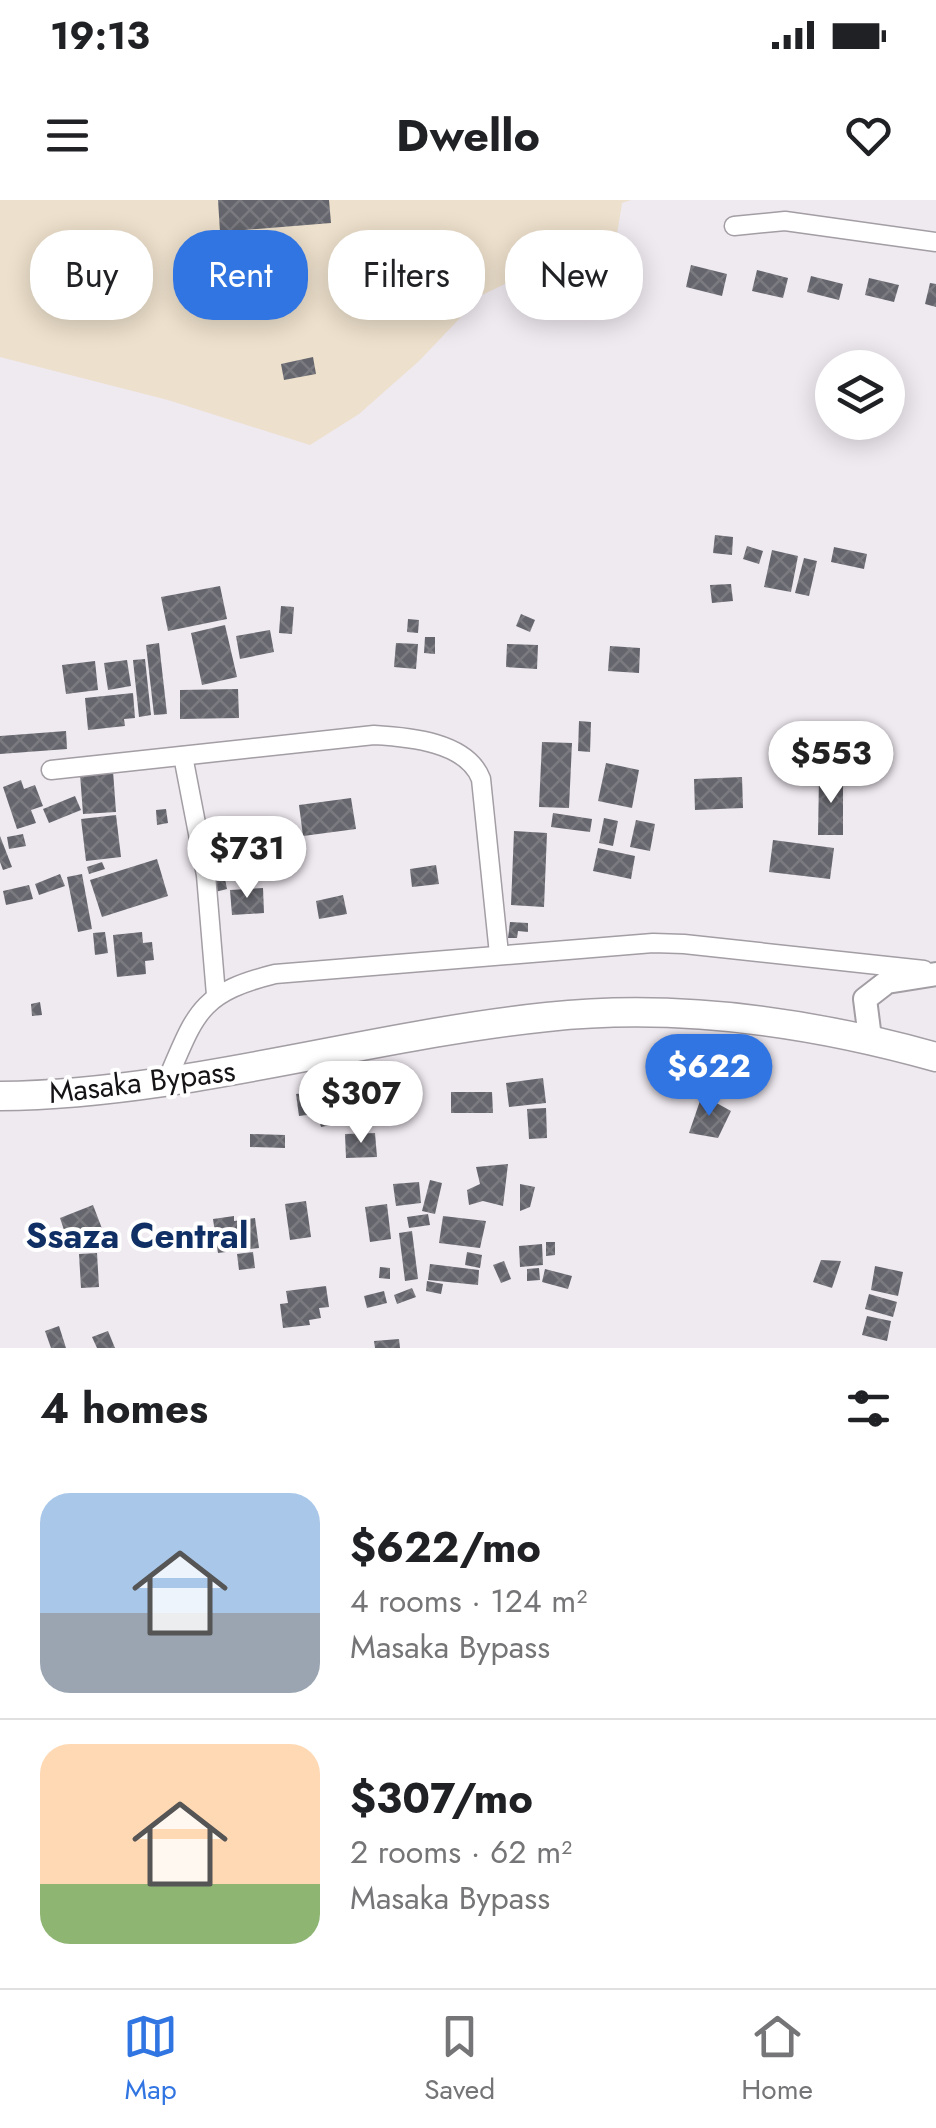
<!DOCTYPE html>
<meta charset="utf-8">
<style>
:root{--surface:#fff;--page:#f6f6f6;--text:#202124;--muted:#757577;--line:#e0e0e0;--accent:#3175e2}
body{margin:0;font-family:Jost,sans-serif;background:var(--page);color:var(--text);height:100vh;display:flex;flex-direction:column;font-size:38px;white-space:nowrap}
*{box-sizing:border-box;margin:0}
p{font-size:32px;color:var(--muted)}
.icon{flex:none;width:55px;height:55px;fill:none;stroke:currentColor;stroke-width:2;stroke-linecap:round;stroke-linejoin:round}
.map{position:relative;height:1148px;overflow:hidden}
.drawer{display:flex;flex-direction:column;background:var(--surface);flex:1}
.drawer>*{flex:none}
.guide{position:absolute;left:30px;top:30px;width:878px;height:90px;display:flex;gap:20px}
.fabs{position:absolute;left:815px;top:150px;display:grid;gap:20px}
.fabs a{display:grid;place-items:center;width:90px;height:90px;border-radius:50%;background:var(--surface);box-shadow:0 5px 25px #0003;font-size:50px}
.price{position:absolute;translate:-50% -85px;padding:0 22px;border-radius:35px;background:#fff;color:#222;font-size:32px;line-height:65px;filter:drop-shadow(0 2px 5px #0008)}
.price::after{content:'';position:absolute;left:50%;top:60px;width:30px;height:22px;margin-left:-15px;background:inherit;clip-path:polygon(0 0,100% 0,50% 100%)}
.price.selected{background:var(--accent);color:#fff}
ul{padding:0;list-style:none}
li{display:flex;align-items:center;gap:30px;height:250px;padding:0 40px}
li+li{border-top:2px solid var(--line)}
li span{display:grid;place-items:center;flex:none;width:280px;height:200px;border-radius:30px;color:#555}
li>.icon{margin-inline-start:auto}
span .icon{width:120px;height:120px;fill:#fffc;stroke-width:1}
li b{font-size:42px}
h2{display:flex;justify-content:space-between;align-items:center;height:120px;padding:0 40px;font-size:42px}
.tag{padding:0 35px;border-radius:40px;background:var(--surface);box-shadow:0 5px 25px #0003;font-size:35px;line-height:90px}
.tag.selected{background:var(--accent);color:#fff}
.status{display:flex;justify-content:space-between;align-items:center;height:70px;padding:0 50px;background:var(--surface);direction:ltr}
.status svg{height:28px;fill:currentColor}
header{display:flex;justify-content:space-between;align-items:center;height:130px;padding:0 40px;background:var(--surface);font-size:45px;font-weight:700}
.tab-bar{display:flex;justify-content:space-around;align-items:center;height:140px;border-top:2px solid var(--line);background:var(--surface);font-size:28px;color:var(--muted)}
.tab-bar a{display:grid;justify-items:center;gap:5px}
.tab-bar .selected{color:var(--accent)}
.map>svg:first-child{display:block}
.education{fill:#ede0cc}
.building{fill:url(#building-cross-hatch)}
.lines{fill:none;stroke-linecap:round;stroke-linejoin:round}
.minor-casing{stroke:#a39da4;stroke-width:21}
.tertiary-casing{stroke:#a39da4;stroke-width:26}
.trunk-casing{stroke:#a39da4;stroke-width:31}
.minor{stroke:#fff;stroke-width:18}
.tertiary{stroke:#fff;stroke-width:22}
.trunk{stroke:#fff;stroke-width:28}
.labels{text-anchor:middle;stroke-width:8;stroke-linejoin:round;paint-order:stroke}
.street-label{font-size:30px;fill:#151315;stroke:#fff}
.quarter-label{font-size:35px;font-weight:bold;fill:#103065;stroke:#fff}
</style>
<div class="status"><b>19:13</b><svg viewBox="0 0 49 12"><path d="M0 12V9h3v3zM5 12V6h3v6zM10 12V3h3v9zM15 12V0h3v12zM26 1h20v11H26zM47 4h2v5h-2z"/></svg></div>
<header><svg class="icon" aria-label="menu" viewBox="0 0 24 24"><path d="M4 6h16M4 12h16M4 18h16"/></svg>Dwello<svg class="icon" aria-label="heart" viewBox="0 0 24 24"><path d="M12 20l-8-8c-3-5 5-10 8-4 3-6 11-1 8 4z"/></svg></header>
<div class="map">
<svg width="936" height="1148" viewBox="0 0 936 1148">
<defs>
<pattern id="building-cross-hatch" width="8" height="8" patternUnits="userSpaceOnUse" patternTransform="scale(2.5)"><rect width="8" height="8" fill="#65656d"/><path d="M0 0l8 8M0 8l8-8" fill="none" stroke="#7a7a80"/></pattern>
</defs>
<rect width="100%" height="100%" fill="#efe9f0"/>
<polygon class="education" points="0,0 631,0 622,3 616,40 544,65 482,95 419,161 359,214 310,245 168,200 0,157"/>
<g class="building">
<polygon points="218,0 329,0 331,23 220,32"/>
<polygon points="691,65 727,74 722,96 686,87"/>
<polygon points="757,70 788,78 783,98 752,91"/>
<polygon points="811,76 843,84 839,100 807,92"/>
<polygon points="869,78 899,85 894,102 865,95"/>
<polygon points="930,83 936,84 936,107 925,104"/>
<polygon points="313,157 316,174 284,180 281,164"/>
<polygon points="715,335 733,337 732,355 713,353"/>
<polygon points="747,346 763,351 759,364 743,359"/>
<polygon points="834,347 867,354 864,369 831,362"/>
<polygon points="772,350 798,356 791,392 764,387"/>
<polygon points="804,358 817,361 809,396 795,393"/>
<polygon points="731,384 733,401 712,403 710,385"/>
<polygon points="220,386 227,419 168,431 161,397"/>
<polygon points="281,406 294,407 292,434 279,433"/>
<polygon points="521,414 535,420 530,432 516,426"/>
<polygon points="408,419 419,420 418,433 407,432"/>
<polygon points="225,425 237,477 202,485 191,433"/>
<polygon points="270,430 274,452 240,459 236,436"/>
<polygon points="425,437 435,437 435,454 424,453"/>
<polygon points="159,443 167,514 154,515 146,445"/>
<polygon points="396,443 418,444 416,469 394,467"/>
<polygon points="507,444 538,445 537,469 506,467"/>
<polygon points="610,446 640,448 639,473 608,471"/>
<polygon points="145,459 151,515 139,517 133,460"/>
<polygon points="127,460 131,486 108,490 104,463"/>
<polygon points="95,461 98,490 66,494 62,465"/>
<polygon points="238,489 239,518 180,519 180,490"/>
<polygon points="133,493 135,518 124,519 125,526 88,530 85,498"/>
<polygon points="579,521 591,522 590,552 578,551"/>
<polygon points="66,531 67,549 0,554 0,536"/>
<polygon points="542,542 572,543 569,608 539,607"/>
<polygon points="606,563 639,570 632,608 598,601"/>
<polygon points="113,571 116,612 83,614 80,574"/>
<polygon points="742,577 743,608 695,610 694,579"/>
<polygon points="819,577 843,578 843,635 818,635"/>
<polygon points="21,580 24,589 35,585 43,606 31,610 36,623 17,629 3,587"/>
<polygon points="75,596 81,610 49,623 43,609"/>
<polygon points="351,598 356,629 303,636 299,605"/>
<polygon points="166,609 168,623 157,625 156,610"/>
<polygon points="553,613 592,619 590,632 551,627"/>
<polygon points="116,615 121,657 86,661 81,619"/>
<polygon points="604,618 618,621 613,646 599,643"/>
<polygon points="636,620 655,624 650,651 630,647"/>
<polygon points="514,631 547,633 544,707 511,705"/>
<polygon points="23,634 26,646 9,649 7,637"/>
<polygon points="0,636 12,667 3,670 0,662"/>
<polygon points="773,640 834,648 830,679 769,672"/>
<polygon points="598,648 635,656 631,679 593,671"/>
<polygon points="157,659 168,696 102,717 90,680"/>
<polygon points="102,662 105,669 89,674 87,667"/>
<polygon points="436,665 439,684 412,687 410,669"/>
<polygon points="60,674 65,686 39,695 35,684"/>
<polygon points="82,674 92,729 78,732 67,677"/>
<polygon points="225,679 227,689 211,693 208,683"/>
<polygon points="29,685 33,699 6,705 3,691"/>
<polygon points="263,688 264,713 232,715 230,690"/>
<polygon points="343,695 347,714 319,719 316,701"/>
<polygon points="510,722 528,723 528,732 518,731 517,738 508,738"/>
<polygon points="105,732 108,753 95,755 93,733"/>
<polygon points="142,732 143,743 152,742 154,760 145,761 146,774 117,777 113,735"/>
<polygon points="40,802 42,815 32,816 31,804"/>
<polygon points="543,878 546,903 509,907 506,883"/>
<polygon points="346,884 354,920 321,927 312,891"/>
<polygon points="311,892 315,914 299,916 296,894"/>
<polygon points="451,892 492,892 493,913 451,913"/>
<polygon points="702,895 731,911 718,938 689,933"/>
<polygon points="546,908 547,938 529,939 527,909"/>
<polygon points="375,933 377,957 346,958 345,934"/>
<polygon points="250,934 285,935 285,948 250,947"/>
<polygon points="508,964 503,1006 483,1001 469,1005 467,990 480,984 476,967"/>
<polygon points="430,980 442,983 435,1014 422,1011"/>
<polygon points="419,982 421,1003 396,1006 393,984"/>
<polygon points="520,984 535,987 530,1007 520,1011"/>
<polygon points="306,1001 311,1037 290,1040 285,1004"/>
<polygon points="387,1004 391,1039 370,1042 365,1007"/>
<polygon points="93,1005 106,1039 81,1048 72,1027 64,1030 60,1018"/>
<polygon points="428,1014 430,1025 409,1028 407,1017"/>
<polygon points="234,1016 234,1021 255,1018 259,1048 218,1053 213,1019"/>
<polygon points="443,1016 486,1021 480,1048 439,1043"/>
<polygon points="412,1031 418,1079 405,1081 399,1033"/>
<polygon points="546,1042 555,1042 555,1055 546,1056"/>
<polygon points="542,1044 543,1065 520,1067 519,1046"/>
<polygon points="253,1052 255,1068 239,1070 237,1054"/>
<polygon points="467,1052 482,1055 480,1068 465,1065"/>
<polygon points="97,1053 99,1087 81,1088 79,1054"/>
<polygon points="821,1060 841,1061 832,1088 813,1082"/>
<polygon points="504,1061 511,1079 501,1083 493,1065"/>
<polygon points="430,1064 479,1070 478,1085 428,1080"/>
<polygon points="875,1066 903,1072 898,1096 871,1090"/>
<polygon points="380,1067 390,1068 390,1079 379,1078"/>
<polygon points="539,1068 540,1080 527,1081 527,1069"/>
<polygon points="545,1069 572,1076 568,1089 542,1082"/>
<polygon points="427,1081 443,1084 441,1094 426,1091"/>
<polygon points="326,1086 329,1107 319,1108 321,1118 309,1120 310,1125 283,1128 280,1104 288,1103 286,1091"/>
<polygon points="412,1088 416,1097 397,1104 394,1095"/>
<polygon points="384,1091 387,1103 367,1108 364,1096"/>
<polygon points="869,1094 897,1102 893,1117 865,1109"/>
<polygon points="867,1116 891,1121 887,1141 862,1135"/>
<polygon points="59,1126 66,1148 51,1148 45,1131"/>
<polygon points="108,1131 115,1148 97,1148 92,1137"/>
<polygon points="399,1139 400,1148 375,1148 374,1141"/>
</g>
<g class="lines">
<g class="minor-casing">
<g id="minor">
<polyline points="734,26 785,21 936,42"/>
<polyline points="183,556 206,675 216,795"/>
<path d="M 51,570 L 374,535 C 409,537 467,542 481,579 L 499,754"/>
<path d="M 167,880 C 196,813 199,793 275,774 L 653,743 L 684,744 L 924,770"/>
</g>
</g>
<g class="tertiary-casing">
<polyline id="tertiary" points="870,838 865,799 887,782 936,774"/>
</g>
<g class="trunk-casing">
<path id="trunk" d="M 0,896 C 185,894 364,836 547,817 C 677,803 811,822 936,857"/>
</g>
<use href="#minor" class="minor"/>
<use href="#tertiary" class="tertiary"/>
<use href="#trunk" class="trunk"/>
</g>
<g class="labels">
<g class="street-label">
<text transform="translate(142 882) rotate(-7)" y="10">Masaka Bypass</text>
</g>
<g class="quarter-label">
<text x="137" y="1048">Ssaza Central</text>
</g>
</g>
</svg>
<div class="fabs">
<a><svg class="icon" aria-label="layers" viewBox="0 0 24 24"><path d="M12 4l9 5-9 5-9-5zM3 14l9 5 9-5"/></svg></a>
</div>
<b class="price" style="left:831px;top:606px">$553</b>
<b class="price" style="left:247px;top:701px">$731</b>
<b class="price selected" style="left:709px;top:919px">$622</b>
<b class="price" style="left:361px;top:946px">$307</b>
<div class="guide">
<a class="tag">Buy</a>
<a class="tag selected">Rent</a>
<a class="tag">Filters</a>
<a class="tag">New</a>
</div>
</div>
<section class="drawer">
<h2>4 homes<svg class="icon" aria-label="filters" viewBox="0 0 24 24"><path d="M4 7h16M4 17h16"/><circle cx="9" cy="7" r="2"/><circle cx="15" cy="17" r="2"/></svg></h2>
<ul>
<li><span style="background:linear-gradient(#a9c7e8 60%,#9aa5b1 0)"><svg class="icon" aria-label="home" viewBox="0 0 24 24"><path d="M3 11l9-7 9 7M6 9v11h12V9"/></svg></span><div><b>$622/mo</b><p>4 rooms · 124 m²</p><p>Masaka Bypass</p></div></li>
<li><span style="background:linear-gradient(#ffd9b3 70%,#8fb573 0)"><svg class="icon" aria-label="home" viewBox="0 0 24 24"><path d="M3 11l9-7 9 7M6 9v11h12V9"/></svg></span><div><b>$307/mo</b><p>2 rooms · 62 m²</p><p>Masaka Bypass</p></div></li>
</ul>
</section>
<nav class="tab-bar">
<a class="selected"><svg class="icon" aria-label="map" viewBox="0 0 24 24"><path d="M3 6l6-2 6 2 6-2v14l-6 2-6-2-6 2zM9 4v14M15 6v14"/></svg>Map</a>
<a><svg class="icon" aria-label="saved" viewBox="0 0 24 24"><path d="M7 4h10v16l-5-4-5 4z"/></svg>Saved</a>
<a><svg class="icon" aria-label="home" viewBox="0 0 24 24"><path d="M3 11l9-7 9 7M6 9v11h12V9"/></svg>Home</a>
</nav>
